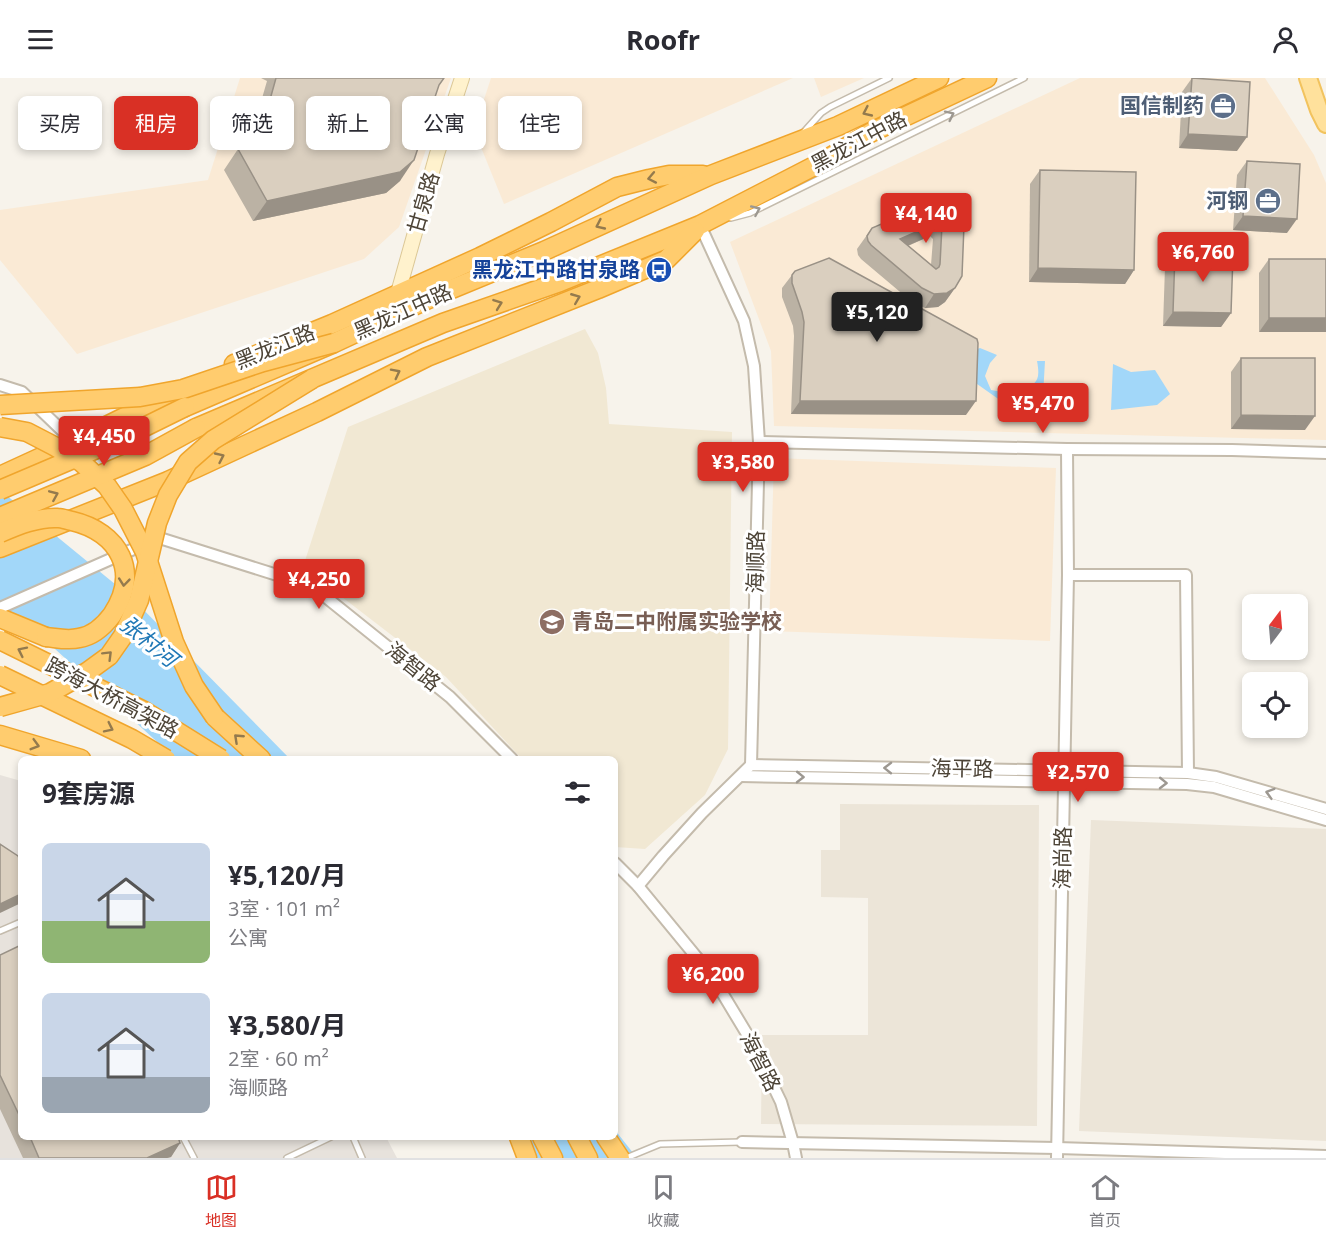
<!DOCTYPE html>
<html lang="zh">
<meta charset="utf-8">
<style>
:root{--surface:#fff;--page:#f7f7f7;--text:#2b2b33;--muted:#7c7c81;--line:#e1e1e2;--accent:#d93025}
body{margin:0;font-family:"Open Sans","Noto Sans SC",sans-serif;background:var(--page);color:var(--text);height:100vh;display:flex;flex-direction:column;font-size:22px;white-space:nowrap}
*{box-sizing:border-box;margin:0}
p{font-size:20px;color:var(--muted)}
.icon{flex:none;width:33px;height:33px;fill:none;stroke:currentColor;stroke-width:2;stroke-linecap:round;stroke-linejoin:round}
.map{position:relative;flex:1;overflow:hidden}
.sheet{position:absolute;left:18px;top:678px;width:600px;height:384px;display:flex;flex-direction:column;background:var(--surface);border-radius:9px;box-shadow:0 3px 9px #0003}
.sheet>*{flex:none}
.top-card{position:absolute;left:18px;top:18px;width:600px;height:54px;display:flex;gap:12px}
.needle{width:39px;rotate:16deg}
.controls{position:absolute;left:1242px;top:516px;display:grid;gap:12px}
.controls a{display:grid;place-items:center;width:66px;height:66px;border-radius:9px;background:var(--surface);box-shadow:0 3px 9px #0003;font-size:30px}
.price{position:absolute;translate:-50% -51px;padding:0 14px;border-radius:6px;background:var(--accent);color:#fff;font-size:20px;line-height:39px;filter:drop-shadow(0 2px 3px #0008)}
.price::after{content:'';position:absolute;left:50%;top:36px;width:18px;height:14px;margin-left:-9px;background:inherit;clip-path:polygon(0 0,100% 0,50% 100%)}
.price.active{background:#222;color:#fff}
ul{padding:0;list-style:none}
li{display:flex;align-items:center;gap:18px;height:150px;padding:0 24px}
li span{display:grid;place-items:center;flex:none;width:168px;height:120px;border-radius:9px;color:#555}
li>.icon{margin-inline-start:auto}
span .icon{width:72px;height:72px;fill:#fffc;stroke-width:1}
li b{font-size:26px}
h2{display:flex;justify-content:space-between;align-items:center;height:72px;padding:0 24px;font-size:26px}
.pill{padding:0 21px;border-radius:9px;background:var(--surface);box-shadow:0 3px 9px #0003;font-size:21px;line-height:54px}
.pill.active{background:var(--accent);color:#fff}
header{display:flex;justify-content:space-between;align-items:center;height:78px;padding:0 24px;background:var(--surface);font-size:27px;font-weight:700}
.tab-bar{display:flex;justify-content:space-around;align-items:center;height:84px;border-top:2px solid var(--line);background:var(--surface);font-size:16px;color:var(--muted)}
.tab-bar a{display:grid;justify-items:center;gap:3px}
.tab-bar .active{color:var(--accent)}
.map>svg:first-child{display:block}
.residential{fill:#ece5d8}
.commercial{fill:#faead5}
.industrial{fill:#e7e2dc}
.education{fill:#f1e8d3}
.water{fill:#a2d7f9}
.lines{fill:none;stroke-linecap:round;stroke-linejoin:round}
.lane-casing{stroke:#c4bbac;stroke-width:8}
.street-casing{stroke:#c4bbac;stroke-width:14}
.secondary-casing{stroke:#dcc896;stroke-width:16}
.primary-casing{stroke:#f2c35e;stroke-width:20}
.highway-casing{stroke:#f0a52c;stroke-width:21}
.lane{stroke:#fff;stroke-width:5}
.street{stroke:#fff;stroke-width:10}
.secondary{stroke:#fff2cd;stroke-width:14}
.primary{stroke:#ffe19c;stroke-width:16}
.highway{stroke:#ffcc6e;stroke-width:18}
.highway-bridge-casing{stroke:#f0a52c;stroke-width:21;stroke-linecap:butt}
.highway-bridge{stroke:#ffcc6e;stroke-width:18}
.wall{fill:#bbb2a4;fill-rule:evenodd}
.shaded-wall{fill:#999186}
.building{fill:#dacfbf;stroke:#999186;stroke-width:1.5;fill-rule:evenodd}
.oneway{stroke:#947a4d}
.oneway2{stroke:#9d9891}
.labels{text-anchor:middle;stroke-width:6;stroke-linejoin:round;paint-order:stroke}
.service-label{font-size:21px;font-weight:bold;fill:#4e5e75;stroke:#fff;text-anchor:end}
.street-label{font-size:21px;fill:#4d4437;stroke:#fff}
.transit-label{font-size:21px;font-weight:bold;fill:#164399;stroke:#fff;text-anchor:end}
.education-label{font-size:21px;font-weight:bold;fill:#785e54;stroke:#fff;text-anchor:start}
.water-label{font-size:22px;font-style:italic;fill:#1f78b6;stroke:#fff}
</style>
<header><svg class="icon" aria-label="menu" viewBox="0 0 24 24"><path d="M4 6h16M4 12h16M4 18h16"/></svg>Roofr<svg class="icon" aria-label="person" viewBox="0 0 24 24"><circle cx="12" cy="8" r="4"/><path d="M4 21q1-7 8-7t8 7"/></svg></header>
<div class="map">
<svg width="1326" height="1080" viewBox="0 0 1326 1080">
<rect width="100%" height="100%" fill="#f7f3eb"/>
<g class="residential">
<polygon points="840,726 1039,727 1037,1048 761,1046 762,957 868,957 868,820 821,819 821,772 840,772"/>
<polygon points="1091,742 1326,751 1326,1063 1079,1053"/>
</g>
<g class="commercial">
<polygon points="240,0 451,0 399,149 364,181 77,276 0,182 0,132 208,102"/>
<polygon points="491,0 793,0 504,126 474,52"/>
<polygon points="814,0 864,0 821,19"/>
<polygon points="1080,0 1265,0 1314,77 1326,105 1326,362 774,348 771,273 730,164"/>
<polygon points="774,380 1056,390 1050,563 769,553"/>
</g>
<polygon class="industrial" points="0,697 21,703 21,1059 386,1059 397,1080 0,1080"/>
<polygon class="education" points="585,251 598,275 606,310 609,346 732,354 728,671 705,717 645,771 615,769 615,681 522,681 446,599 303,489 348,349"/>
<g class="water">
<path d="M 980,270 L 997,277 L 990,285 L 985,298 L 991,312 L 1019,317 C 1036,304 1041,305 1037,283 L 1045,283 L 1043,318 L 1030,321 L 1024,326 L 1004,325 L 970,301 L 970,274 Z"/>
<polygon points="1113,286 1131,294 1155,292 1170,316 1157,327 1111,332"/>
<polygon points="0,412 132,520 290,681 176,681 33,551 0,533"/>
<polygon points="615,1052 637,1080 520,1080 508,1059 615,1059"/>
</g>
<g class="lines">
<g class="lane-casing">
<g id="lane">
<polyline points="803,55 821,35 830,29 889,0"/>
<polyline points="731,140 750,135 1024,0"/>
<polyline points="0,853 21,844"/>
<polyline points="183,1059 194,1080"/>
<polyline points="353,1059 362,1080"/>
<polyline points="287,1080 331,1059"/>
<polyline points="626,1080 660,1066 741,1064"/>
</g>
</g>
<g class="street-casing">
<g id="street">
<polyline points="700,147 744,243 754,288 759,364 751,687"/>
<polyline points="0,307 22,314 76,366"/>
<polyline points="759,364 1067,371 1232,372 1326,375"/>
<polyline points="150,457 312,508 450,619 512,681"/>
<polyline points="1068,497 1186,497 1188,695"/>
<polyline points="0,530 145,466"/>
<polyline points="741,698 1187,706 1214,709 1326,742"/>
<polyline points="615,785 638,808 712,898 753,966 781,1024 793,1065 796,1080"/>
<polyline points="638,808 663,778 702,735 751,687 1188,695 1216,699 1326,731"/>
<polyline points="742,1064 1057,1070 1326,1078"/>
<polyline points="1057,1080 1068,497 1067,371"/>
</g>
</g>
<g class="secondary-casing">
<polyline id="secondary" points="398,215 437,76 462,0"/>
</g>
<g class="primary-casing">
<polyline id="primary" points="1308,0 1319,32 1326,46"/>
</g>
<g class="highway-casing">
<g id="highway">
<polyline points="234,286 332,246 480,179 551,144 617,109 649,101 669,97 703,97"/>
<polyline points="185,329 334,265 437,217 544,173 711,97 838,48 939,0"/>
<polyline points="196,350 443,245 560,204 700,147 822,84 870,55 987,0"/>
<polyline points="0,398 74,364 171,316"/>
<polyline points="0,470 168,403 317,334 427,279 598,211 666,182 695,153"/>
<polyline points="0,540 46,559"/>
<polyline points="215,639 261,681"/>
<polyline points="0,657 81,681"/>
<polyline points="519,1059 527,1080"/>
<polyline points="542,1059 553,1080"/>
<polyline points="577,1059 588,1080"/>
<polyline points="606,1059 620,1080"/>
</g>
</g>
<use href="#lane" class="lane"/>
<use href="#street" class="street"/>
<use href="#secondary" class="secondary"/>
<use href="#primary" class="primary"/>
<use href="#highway" class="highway"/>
<g class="highway-bridge-casing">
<g id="highway-bridge">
<polyline points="0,327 140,319 183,311 263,284 334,265"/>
<polyline points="0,349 27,354 54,368 81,384 107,408 123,431 145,474 174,564 194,608 215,639"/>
<polyline points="0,412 120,361 185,329"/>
<polyline points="0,439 145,378 196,350"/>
<path d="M 0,455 C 18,447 38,439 58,440 C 62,440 67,442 72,443 C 119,454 141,494 112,537 C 103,549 93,558 79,560 C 68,563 57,560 46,559"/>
<polyline points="0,562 144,633 221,681"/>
<polyline points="0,597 132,661 166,681"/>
<polyline points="0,629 50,615 87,594 109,578 123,558 139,522 157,445 168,417 188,384 213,362 312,301"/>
</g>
</g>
<use href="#highway-bridge" class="highway-bridge"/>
</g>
<g class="wall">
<polygon points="261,0 444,0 438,9 400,103 386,115 253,143 224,92 238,71 250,62 267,3"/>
<polygon points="1192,0 1237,73 1179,70 1182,14"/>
<polygon points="1247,83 1287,155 1233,152 1237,97"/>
<polygon points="1040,92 1134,192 1125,206 1029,204 1030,106"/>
<path d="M 952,116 L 955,210 L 945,224 L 938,229 L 925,230 L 912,224 L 861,181 L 858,177 L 857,171 L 872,150 ZM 930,158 L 933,161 L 931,187 L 908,168 Z"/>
<polygon points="1175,175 1231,235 1221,249 1163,248 1165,189"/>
<polygon points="1269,181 1326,181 1259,254 1259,195"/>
<polygon points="792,197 966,337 791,336 794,258 793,248 782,219 782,210"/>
<polygon points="1241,280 1305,352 1231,351 1231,294"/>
<polygon points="21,867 21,1059 178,1059 180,1065 171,1079 167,1080 23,1080 0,1031 0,877"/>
</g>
<g class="shaded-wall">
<polygon points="1188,56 1247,59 1237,73 1179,70"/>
<polygon points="414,82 400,103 386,115 253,143 267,123"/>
<polygon points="1243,138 1297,141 1287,155 1233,152"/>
<polygon points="939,144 930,158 891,175 900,161"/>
<polygon points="1038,190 1134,192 1125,206 1029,204"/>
<polygon points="955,210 945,224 938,229 925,230 934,216"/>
<polygon points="1173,234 1231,235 1221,249 1163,248"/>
<polygon points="1269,240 1326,240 1326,254 1259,254"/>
<polygon points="800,323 976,323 966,337 791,336"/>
<polygon points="1241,337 1315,338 1305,352 1231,351"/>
<polygon points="21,816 21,825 0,835 0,826"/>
<polygon points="180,1065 171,1079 167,1080 147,1080"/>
</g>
<g class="building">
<polygon points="276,0 444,0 439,7 414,82 400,94 267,123 238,71 261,54"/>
<polygon points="1192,0 1250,4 1247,59 1188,56"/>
<polygon points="1247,83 1300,86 1297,141 1243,138"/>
<polygon points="1040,92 1136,94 1134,192 1038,190"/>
<path d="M 952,116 L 961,117 L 965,122 L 962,198 L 955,210 L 947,215 L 934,216 L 922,210 L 871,167 L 868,163 L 867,158 L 872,150 ZM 939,144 L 942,147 L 940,186 L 939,189 L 936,191 L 900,161 Z"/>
<polygon points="1175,175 1233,177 1231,235 1173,234"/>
<polygon points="829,180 977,261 978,265 976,323 800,323 804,244 802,234 792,205 792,197 795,193"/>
<rect x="1269" y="181" width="57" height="59"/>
<polygon points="1241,280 1315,280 1315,338 1241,337"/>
<polygon points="0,766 18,778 21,784 21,816 0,826"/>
<polygon points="21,867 21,1041 0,997 0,877"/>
<polygon points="30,1059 178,1059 180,1065 147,1080 39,1080"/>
</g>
<defs><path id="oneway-chevron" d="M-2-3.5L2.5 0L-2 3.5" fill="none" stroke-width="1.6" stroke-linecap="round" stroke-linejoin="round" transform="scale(1.5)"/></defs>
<g class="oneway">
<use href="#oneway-chevron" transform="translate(867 34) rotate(155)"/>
<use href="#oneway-chevron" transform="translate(652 100) rotate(169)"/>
<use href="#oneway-chevron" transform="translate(600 147) rotate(155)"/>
<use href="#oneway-chevron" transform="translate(576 220) rotate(-22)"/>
<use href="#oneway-chevron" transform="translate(498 226) rotate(-20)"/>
<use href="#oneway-chevron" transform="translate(396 295) rotate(-27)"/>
<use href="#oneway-chevron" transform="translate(220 379) rotate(-25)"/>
<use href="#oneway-chevron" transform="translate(54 417) rotate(-23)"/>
<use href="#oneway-chevron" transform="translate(124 504) rotate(96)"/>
<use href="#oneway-chevron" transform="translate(22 573) rotate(-154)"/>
<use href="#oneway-chevron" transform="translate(108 577) rotate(-45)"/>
<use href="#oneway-chevron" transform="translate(109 650) rotate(26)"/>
<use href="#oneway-chevron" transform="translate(238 660) rotate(-137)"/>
<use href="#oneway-chevron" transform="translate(35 667) rotate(16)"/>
</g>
<g class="oneway2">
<use href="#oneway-chevron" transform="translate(950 37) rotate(-26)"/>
<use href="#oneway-chevron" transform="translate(756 132) rotate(-24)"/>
<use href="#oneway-chevron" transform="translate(888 690) rotate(-179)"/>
<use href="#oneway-chevron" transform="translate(800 699) rotate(1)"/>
<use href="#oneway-chevron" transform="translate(1163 705) rotate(1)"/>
<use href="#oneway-chevron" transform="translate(1270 715) rotate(-164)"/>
</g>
<defs>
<g id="office-disc" transform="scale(1.35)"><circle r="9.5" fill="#5c6f8a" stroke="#fff"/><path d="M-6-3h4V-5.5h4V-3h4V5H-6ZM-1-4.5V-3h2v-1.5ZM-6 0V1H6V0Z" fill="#fff"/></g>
<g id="bus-disc" transform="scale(1.35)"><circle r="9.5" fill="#1a4fb4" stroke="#fff"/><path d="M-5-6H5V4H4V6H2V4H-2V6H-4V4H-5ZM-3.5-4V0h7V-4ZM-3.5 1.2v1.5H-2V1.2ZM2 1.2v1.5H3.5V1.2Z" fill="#fff"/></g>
<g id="school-disc" transform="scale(1.35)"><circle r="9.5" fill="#8d6e63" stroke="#fff"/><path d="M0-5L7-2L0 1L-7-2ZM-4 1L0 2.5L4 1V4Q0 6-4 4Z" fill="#fff"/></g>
</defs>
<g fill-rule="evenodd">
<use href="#office-disc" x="1223" y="28"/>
<use href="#office-disc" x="1268" y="123"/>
<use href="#bus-disc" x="659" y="192"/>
<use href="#school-disc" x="552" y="544"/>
</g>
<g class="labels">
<g class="service-label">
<text x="1204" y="35">国信制药</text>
<text x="1248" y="130">河钢</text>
</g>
<g class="street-label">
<text transform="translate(859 64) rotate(-28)" y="7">黑龙江中路</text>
<text transform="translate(424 125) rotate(-74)" y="7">甘泉路</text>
<text transform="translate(403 234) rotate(-24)" y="7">黑龙江中路</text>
<text transform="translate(275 269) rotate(-22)" y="7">黑龙江路</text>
<text transform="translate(756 484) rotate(-89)" y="7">海顺路</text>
<text transform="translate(413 589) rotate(39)" y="7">海智路</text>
<text transform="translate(112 620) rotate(28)" y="7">跨海大桥高架路</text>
<text transform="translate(962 691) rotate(1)" y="7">海平路</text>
<text transform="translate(1063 780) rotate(-89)" y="7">海尚路</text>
<text transform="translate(760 984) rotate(63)" y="7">海智路</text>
</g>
<g class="transit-label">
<text x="640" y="199">黑龙江中路甘泉路</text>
</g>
<g class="education-label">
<text x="572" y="551">青岛二中附属实验学校</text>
</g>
<g class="water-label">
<text transform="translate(149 563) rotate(39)" y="8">张村河</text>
</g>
</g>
</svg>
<div class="controls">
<a><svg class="needle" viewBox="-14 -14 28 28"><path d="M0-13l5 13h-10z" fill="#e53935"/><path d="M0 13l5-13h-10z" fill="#7c7c81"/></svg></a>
<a><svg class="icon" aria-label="locate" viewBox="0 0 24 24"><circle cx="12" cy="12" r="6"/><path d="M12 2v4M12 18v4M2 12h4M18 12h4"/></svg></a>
</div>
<b class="price" style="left:926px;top:166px">¥4,140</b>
<b class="price" style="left:1203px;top:205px">¥6,760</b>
<b class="price active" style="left:877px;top:265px">¥5,120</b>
<b class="price" style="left:1043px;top:356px">¥5,470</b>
<b class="price" style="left:104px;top:389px">¥4,450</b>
<b class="price" style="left:743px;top:415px">¥3,580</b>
<b class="price" style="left:319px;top:532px">¥4,250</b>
<b class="price" style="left:1078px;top:725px">¥2,570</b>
<b class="price" style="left:713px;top:927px">¥6,200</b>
<div class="top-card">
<a class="pill">买房</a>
<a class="pill active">租房</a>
<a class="pill">筛选</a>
<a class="pill">新上</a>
<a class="pill">公寓</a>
<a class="pill">住宅</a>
</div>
<section class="sheet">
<h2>9套房源<svg class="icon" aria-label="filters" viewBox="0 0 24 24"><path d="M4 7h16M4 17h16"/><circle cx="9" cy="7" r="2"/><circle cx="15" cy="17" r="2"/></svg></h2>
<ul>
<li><span style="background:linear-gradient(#c9d6e8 65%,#8fb573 0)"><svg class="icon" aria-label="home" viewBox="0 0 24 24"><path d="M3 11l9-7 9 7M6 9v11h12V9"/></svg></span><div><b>¥5,120/月</b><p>3室 · 101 m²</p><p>公寓</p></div></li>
<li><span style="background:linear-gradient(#c9d6e8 70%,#9aa5b1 0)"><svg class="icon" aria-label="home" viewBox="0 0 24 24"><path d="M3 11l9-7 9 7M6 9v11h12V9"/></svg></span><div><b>¥3,580/月</b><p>2室 · 60 m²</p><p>海顺路</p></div></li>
</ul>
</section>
</div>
<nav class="tab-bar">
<a class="active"><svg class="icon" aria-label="map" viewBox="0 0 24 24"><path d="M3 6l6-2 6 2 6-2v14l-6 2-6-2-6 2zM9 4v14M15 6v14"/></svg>地图</a>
<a><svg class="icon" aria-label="saved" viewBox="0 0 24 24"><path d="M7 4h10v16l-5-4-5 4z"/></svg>收藏</a>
<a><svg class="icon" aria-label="home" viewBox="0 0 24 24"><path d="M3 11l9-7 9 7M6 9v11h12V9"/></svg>首页</a>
</nav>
